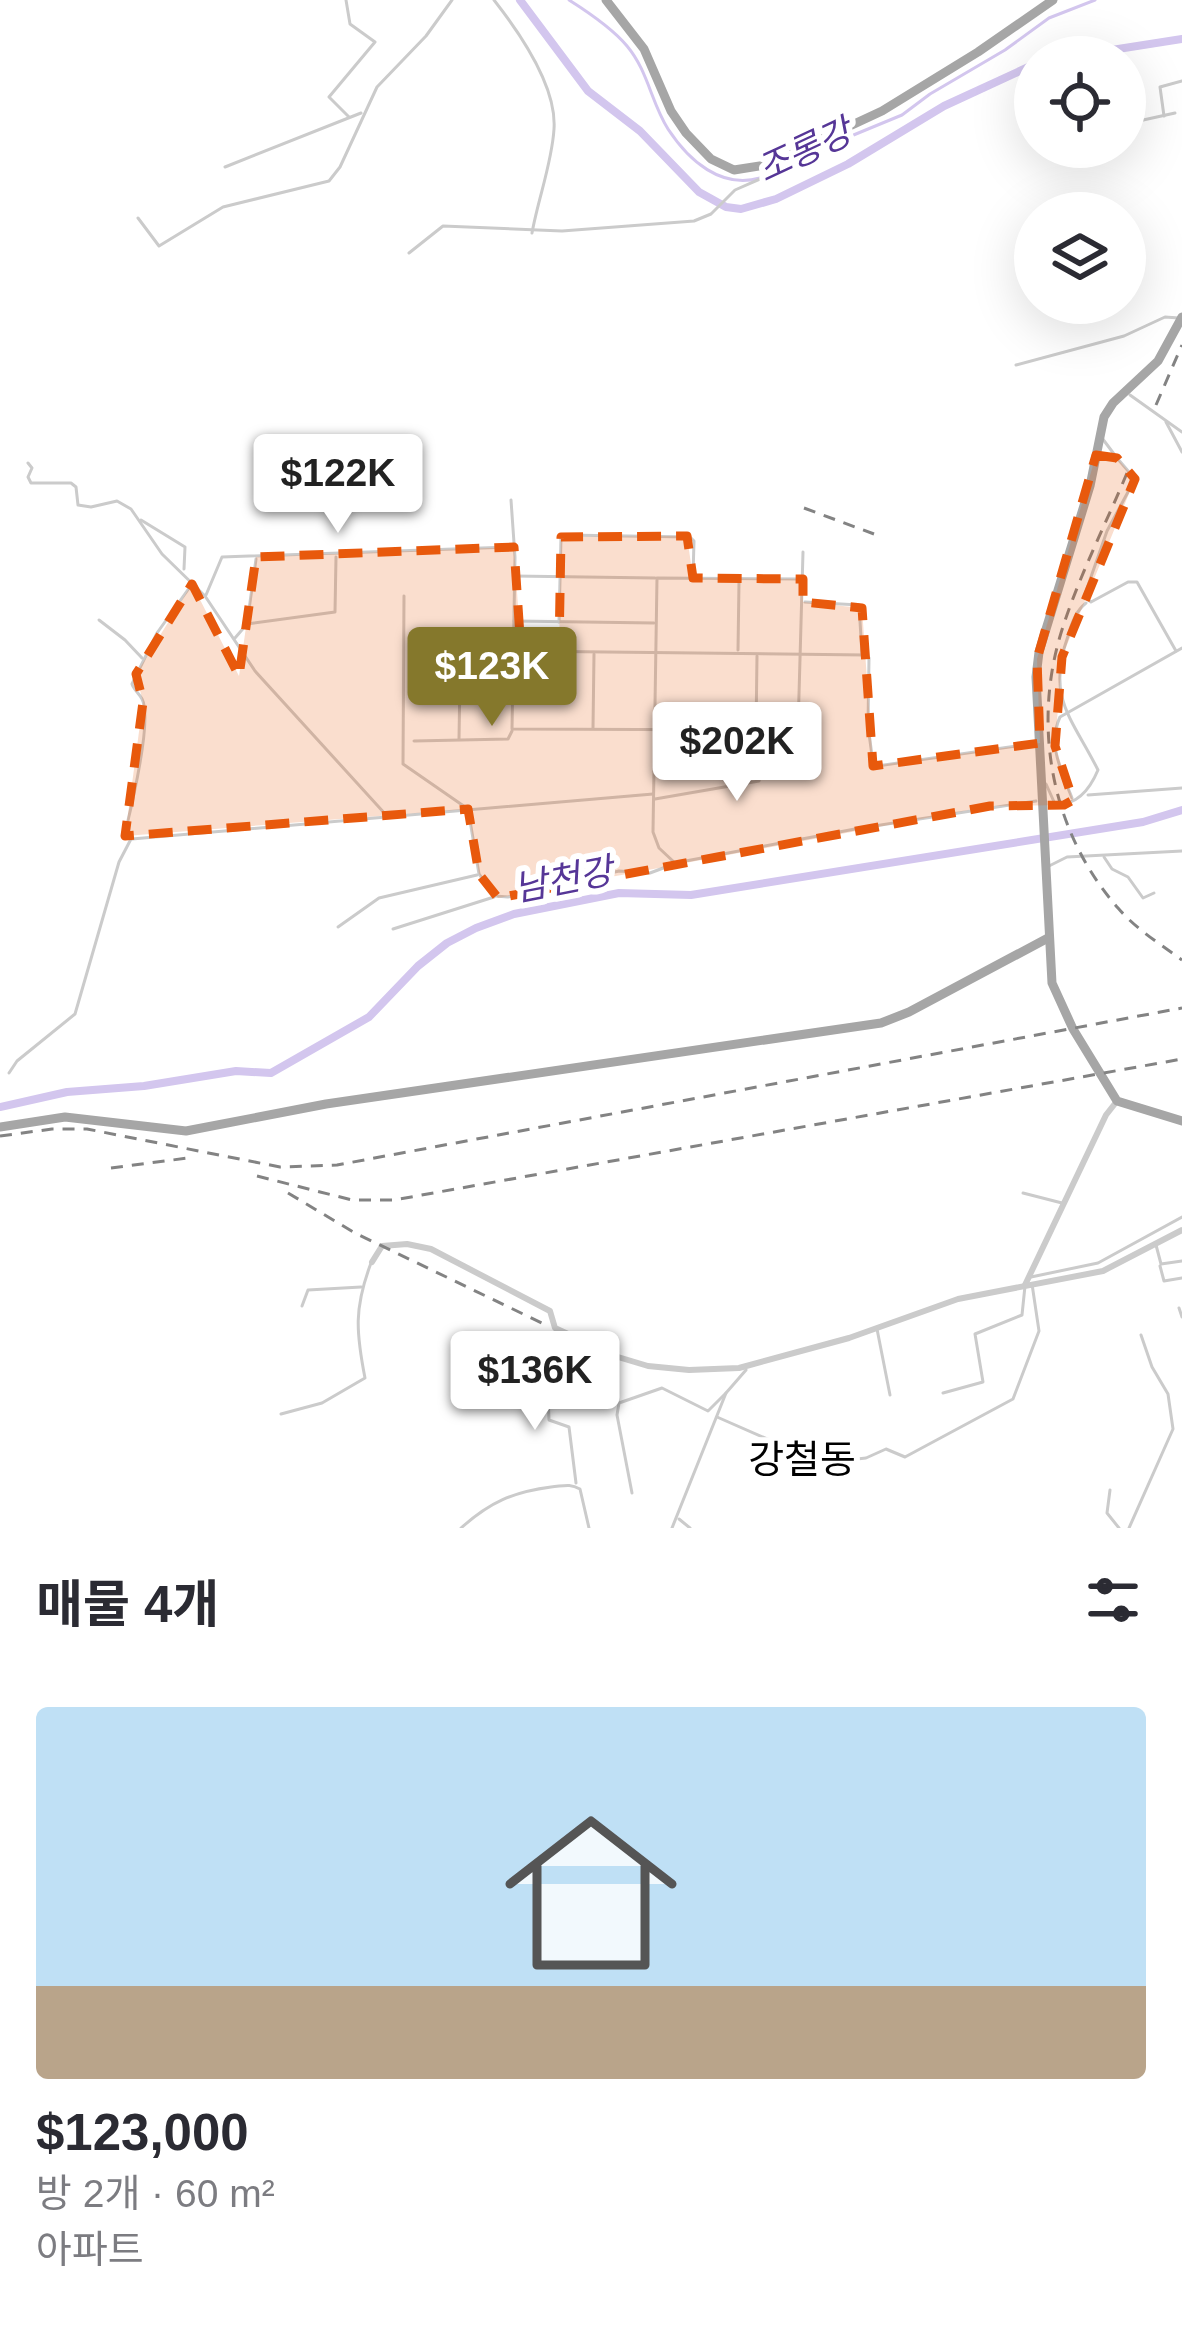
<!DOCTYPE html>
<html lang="ko">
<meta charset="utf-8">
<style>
:root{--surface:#fff;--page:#f2f2f3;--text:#2b2b33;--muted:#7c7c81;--line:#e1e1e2;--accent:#85782c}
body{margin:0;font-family:Helvetica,"Noto Sans KR",sans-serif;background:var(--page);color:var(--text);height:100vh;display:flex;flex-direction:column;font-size:45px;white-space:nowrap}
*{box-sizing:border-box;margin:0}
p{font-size:39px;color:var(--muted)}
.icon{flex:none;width:66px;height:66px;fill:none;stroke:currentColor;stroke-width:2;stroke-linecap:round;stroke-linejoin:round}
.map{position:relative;height:1528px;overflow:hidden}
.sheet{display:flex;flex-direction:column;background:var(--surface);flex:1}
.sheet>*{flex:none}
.buttons{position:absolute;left:1014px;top:36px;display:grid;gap:24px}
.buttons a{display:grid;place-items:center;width:132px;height:132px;border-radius:50%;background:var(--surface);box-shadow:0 12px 48px #0002;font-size:60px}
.price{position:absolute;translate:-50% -102px;padding:0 27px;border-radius:12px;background:#fff;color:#222;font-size:39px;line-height:78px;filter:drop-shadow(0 3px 6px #0008)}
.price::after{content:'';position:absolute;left:50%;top:72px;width:36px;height:27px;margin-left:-18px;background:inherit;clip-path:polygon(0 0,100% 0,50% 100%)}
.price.selected{background:var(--accent);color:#fff}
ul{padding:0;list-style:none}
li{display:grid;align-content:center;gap:24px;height:636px;padding:0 36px}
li+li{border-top:3px solid var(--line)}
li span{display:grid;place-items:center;height:372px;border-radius:12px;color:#555}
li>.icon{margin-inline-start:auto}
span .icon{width:216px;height:216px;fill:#fffc;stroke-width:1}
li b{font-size:51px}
h2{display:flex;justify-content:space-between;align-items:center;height:144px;padding:0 36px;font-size:51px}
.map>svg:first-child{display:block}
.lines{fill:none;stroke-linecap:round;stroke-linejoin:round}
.stream{stroke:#d3c6ee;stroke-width:3}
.river{stroke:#d3c6ee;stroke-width:8}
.minor{stroke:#cbcbcb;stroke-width:3}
.tertiary{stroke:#cbcbcb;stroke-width:6}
.primary{stroke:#a6a6a6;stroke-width:9}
.rail{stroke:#838383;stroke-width:3;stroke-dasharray:12 9;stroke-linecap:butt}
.marked{fill:#e8590c;fill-opacity:0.2;stroke:#e8590c;stroke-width:9;stroke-dasharray:24 15;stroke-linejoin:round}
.labels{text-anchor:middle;stroke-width:12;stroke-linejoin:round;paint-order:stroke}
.water-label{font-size:36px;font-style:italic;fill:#563697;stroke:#fff}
.quarter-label{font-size:39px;fill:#000;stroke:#fff}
</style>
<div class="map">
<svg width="1182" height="1528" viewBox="0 0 1182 1528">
<rect width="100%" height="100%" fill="#fff"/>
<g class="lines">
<g class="stream">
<path d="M 569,0 C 588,12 612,28 627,46 C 648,71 651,102 668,129 C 689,161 721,189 760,178"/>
<polyline points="839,141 902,115 930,94 1005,50 1049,18 1095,0"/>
<polyline points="768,174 834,144"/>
</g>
<g class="river">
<polyline points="520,0 588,91 640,131 699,192 726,207 741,209 776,199 848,164 944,106 1035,64"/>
<polyline points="1067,57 1182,39"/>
<polyline points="0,1107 67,1092 144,1086 236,1071 271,1073 369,1017 418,966 447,943 476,928 514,914 619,893 691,895 1143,822 1182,810"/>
</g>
<g class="minor">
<polyline points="346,0 350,24 375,42 329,97 349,117"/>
<path d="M 494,0 C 519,32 557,86 554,129 C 552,163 538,199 532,233"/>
<polyline points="1164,116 1160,87 1182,81"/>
<polyline points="1125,124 1175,113"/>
<polyline points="225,167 361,113"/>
<polyline points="138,218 159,246 223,207 329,181 340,167 377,87 426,36 452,0"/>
<polyline points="409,253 443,226 562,231 694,221 711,214 735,190 835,146 839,133"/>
<polyline points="1016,365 1124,336 1165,317 1179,318"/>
<polyline points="1130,395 1182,432"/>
<polyline points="1166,422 1182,452"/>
<polyline points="1097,456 1117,458 1102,438"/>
<polyline points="1117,458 1135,479 1107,531 1084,597 1091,602 1128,582 1137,582 1176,651"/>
<polyline points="28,463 32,468 28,477 31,483 71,483 76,487 78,505 91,507 117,501 131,509 162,554 205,596 255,671 387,816"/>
<polyline points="511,500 515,557 512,729 798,730 803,552"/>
<polyline points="141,520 185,547 184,569"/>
<polyline points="514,576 655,578"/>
<polyline points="803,579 657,578 653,832 659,848 675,863 855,829 1036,801"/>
<polyline points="206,595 222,557 512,547"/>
<polyline points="404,596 403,764 468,809 479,874 495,896 508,897 619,871 650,873 674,864"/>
<polyline points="805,602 859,605 862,654"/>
<polyline points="99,620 125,640 142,658"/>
<polyline points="514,621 654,623"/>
<polyline points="559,622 561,537 565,535 690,537 694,541 693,576"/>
<polyline points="247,624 256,559"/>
<polyline points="414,636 415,673 511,676"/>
<polyline points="235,638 247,624 335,612 336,557"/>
<polyline points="738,650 739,582"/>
<polyline points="516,651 865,655 869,658 868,726 873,763 877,766 1038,743"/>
<polyline points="593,728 594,654"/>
<polyline points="756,730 757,656"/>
<polyline points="459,739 460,676"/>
<polyline points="414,741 508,739 512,731"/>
<path d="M 1046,784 L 1055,804 C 1077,806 1090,789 1098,770 C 1072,718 1046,698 1068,636 C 1072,622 1076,611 1086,603"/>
<polyline points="1088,795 1182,788"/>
<path d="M 1072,798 C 1062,772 1047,745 1060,717 L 1182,648"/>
<polyline points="655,799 759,781 764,753"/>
<polyline points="132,839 653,794"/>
<polyline points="1104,857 1112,869 1128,877 1143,898 1154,893"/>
<polyline points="1047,867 1067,857 1182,851"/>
<polyline points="338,927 379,898 477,875"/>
<polyline points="393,929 494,897"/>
<path d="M 9,1073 L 17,1061 L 75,1014 L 119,862 L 131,839 L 125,833 C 131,808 153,720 142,699 C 139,693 134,690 132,684 L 157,633 L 192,584"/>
<polyline points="1023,1193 1062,1203"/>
<polyline points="1156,1245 1161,1264 1182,1261"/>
<polyline points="1160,1266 1164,1281 1182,1278"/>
<polyline points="1031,1277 1098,1263 1182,1217"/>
<polyline points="302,1306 308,1290 361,1287"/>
<polyline points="1179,1308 1182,1317"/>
<polyline points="877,1329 890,1395"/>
<polyline points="547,1368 549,1420 569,1427 576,1483"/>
<polyline points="943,1393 983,1382 975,1334 1022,1315 1025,1286"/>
<path d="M 281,1414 L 322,1403 L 365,1378 C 356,1332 354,1308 371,1263"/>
<polyline points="717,1417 822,1463 866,1458 886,1449 905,1457 1013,1399 1039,1331 1032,1284"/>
<polyline points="1110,1490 1107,1513 1119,1528"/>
<polyline points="632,1493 617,1415 619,1403 662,1388 708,1411 726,1393"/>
<polyline points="679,1519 690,1528"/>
<path d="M 461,1528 C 490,1502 513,1492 551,1487 C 564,1486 569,1483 580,1489 L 589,1528"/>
<polyline points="672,1528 726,1393 746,1370"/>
<polyline points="1129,1528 1173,1429 1168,1394 1152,1367 1141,1335"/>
</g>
<g class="tertiary">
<polyline points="372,1262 382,1246 407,1244 431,1249 550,1311 555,1328 618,1357 648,1366 689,1370 739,1368 849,1338 958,1299 1103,1271 1182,1230"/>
<polyline points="1025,1285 1106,1115 1117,1101"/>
</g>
<g class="primary">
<polyline points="606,0 644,49 671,111 686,133 711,159 734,170 766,165 882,111 978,52 1053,0"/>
<polyline points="1182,317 1158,361 1113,403 1104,417 1090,486 1039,652 1036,677 1052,983 1073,1029 1117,1101 1182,1121"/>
<polyline points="0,1127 65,1117 186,1131 326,1104 881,1023 909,1012 1048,938"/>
</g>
<g class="rail">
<polyline points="1156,405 1182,345"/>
<path d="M 1127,473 C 1105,526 1078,578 1061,633 C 1032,728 1052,833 1118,908 C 1136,929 1160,944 1182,960"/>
<polyline points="804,508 874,534"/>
<polyline points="0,1136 52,1129 87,1129 280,1167 337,1165 1182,1008"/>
<polyline points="111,1168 188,1158"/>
<polyline points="257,1176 352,1200 394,1200 1182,1059"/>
<polyline points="288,1193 355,1233 548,1326"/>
</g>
</g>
<path class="marked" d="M 1096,455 L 1117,458 L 1135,479 L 1062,657 L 1055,746 L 1073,800 L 1064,805 L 990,806 L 498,898 L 479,874 L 468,809 L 125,836 L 143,702 L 136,674 L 192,584 L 239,676 L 256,557 L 514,547 L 521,651 L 559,650 L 561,537 L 687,536 L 693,578 L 803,579 L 803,602 L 862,608 L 873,766 L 1040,743 L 1037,659 Z"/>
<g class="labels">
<g class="water-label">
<text transform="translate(804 150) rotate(-25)" y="13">조롱강</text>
<text transform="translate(563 879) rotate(-11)" y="13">남천강</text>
</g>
<g class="quarter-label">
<text x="802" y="1473">강철동</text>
</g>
</g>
</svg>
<div class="buttons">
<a><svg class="icon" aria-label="locate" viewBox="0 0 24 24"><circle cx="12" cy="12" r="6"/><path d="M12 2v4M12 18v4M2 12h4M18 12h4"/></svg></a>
<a><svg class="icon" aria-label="layers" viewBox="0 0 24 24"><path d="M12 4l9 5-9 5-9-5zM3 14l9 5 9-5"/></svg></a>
</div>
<b class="price" style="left:338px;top:536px">$122K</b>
<b class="price selected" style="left:492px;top:729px">$123K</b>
<b class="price" style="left:737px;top:804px">$202K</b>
<b class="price" style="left:535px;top:1433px">$136K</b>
</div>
<section class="sheet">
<h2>매물 4개<svg class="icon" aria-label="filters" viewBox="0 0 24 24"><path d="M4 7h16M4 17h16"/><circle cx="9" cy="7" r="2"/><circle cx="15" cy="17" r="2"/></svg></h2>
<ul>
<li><span style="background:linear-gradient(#bfe0f5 75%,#b9a48a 0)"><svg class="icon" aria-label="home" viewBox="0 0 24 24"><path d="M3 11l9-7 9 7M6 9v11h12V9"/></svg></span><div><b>$123,000</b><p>방 2개 · 60 m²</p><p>아파트</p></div></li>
</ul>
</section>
